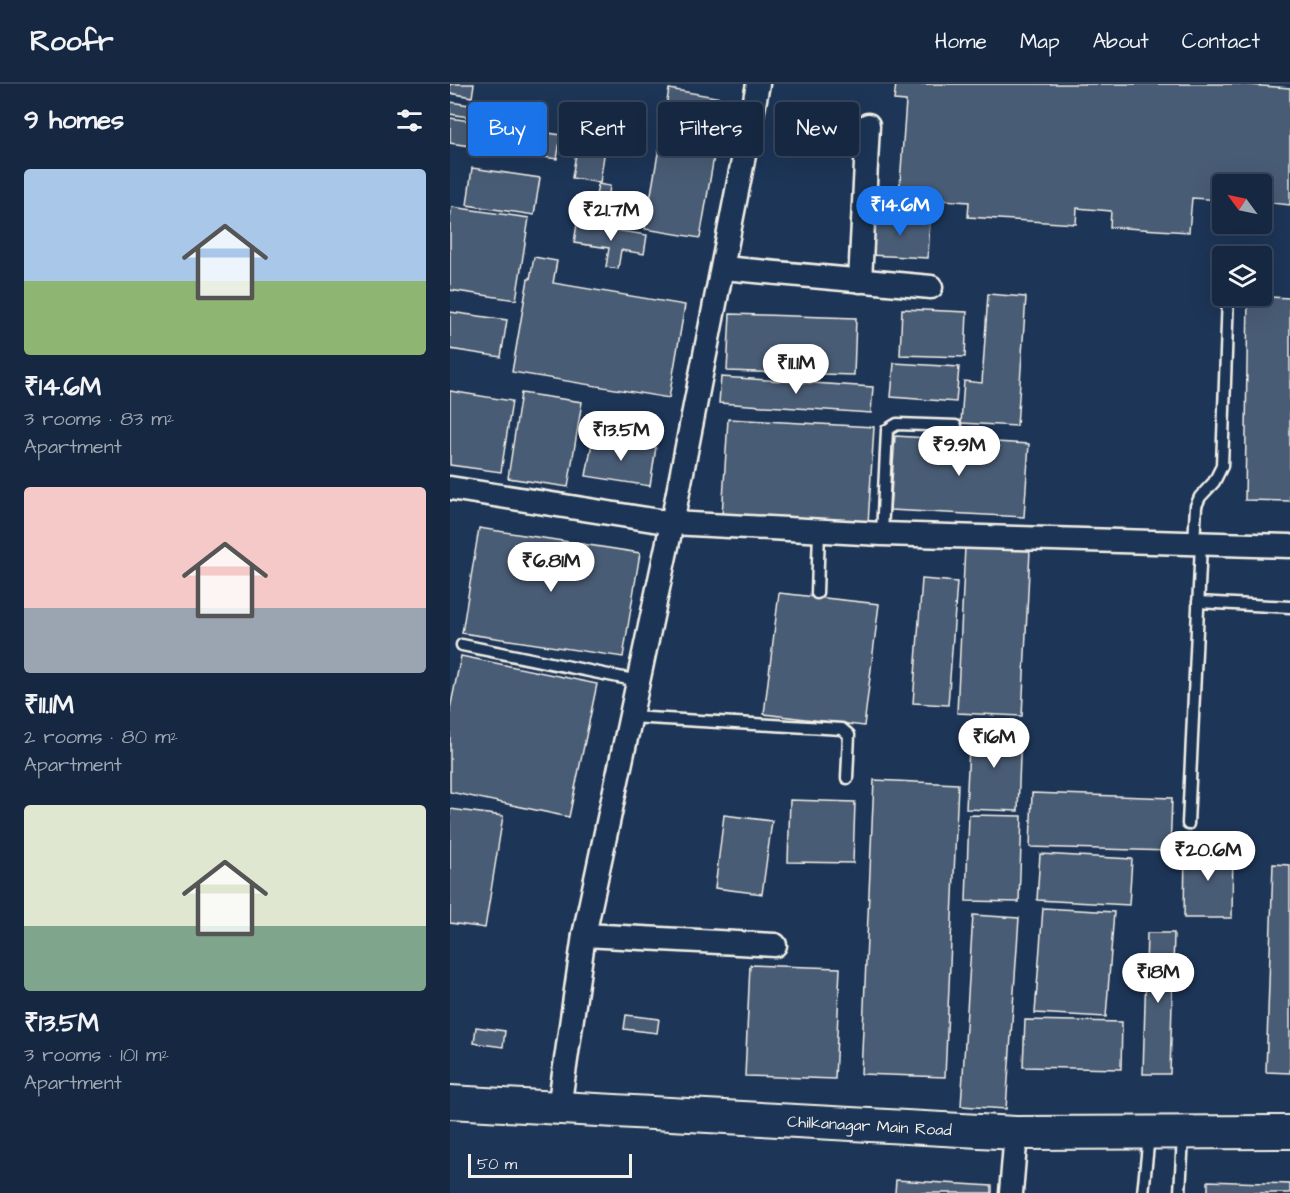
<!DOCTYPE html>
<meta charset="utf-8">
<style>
:root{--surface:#162841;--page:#1f3048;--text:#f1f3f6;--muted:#9ea6b1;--line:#35445a;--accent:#1a73e8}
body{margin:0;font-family:"Architects Daughter",sans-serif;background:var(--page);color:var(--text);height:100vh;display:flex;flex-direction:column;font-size:22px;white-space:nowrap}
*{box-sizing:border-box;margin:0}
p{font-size:20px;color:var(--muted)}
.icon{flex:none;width:33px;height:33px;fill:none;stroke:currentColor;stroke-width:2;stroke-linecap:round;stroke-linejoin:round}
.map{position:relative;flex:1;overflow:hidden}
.panel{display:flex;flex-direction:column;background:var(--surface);width:450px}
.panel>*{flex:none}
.banner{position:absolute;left:18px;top:18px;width:570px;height:54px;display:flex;gap:12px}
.needle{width:39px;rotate:303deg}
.tools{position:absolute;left:762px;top:90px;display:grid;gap:12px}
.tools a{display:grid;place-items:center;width:60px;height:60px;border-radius:6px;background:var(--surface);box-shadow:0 6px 24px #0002,0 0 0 2px var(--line);font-size:30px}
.scale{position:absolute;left:18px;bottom:15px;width:164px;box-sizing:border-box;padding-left:6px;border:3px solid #f4f1e8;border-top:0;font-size:16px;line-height:21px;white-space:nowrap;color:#f4f1e8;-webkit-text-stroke:4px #1d3557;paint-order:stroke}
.price{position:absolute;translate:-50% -51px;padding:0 14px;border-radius:21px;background:#fff;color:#222;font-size:20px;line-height:39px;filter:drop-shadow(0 2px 3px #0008)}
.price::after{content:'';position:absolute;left:50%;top:36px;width:18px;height:14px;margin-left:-9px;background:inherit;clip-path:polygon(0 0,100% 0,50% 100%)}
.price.current{background:var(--accent);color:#fff}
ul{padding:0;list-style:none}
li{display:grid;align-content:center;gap:12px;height:318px;padding:0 24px}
li span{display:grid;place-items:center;height:186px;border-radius:6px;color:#555}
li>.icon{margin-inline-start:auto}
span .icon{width:108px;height:108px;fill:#fffc;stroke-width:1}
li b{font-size:26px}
h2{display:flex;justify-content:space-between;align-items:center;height:72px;padding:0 24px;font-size:26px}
.pill{padding:0 21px;border-radius:6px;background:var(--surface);box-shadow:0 6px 24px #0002,0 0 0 2px var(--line);font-size:21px;line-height:54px}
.pill.current{background:var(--accent);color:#fff}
header{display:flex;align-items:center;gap:36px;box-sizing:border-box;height:84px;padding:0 30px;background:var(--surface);border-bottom:2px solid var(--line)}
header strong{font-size:28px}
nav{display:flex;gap:33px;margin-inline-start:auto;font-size:21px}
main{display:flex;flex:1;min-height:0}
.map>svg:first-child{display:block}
.building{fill:#485b74;stroke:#f4f1e8;stroke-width:1.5}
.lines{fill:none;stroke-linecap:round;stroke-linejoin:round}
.lane-casing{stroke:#f4f1e8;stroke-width:15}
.street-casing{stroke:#f4f1e8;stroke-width:27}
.secondary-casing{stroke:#f4f1e8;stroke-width:36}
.lane{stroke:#1d3557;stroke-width:10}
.street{stroke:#1d3557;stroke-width:22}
.secondary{stroke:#1d3557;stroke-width:32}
.labels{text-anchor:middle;stroke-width:4.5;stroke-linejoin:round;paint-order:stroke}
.street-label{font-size:16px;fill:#f4f1e8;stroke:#1d3557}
</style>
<header>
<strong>Roofr</strong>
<nav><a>Home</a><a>Map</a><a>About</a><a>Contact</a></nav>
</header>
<main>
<section class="panel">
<h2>9 homes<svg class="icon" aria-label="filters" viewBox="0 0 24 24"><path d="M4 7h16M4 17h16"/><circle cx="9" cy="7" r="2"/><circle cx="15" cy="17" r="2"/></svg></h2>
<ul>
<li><span style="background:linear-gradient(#a9c7e8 60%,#8fb573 0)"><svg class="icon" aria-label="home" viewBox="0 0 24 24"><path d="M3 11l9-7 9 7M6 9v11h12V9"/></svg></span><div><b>₹14.6M</b><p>3 rooms · 83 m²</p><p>Apartment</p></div></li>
<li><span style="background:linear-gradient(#f6c9c9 65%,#9aa5b1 0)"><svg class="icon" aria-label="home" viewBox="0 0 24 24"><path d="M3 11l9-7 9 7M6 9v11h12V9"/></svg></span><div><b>₹11.1M</b><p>2 rooms · 80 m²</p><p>Apartment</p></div></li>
<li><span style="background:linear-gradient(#dfe7d0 65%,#7fa58c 0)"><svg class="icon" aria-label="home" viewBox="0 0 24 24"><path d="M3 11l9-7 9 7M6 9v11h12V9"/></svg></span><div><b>₹13.5M</b><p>3 rooms · 101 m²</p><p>Apartment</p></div></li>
</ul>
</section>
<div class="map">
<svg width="840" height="1109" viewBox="0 0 840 1109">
<rect width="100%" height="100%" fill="#1d3557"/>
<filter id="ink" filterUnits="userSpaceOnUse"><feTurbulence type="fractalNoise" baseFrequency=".0167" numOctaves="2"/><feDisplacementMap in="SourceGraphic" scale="12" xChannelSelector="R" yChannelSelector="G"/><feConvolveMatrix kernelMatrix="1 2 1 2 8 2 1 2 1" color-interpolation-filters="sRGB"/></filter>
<g filter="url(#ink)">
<g class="building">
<polygon points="0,0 24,0 22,13 0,9"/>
<polygon points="446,0 787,0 840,4 840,121 812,118 812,100 772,100 772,116 742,114 739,148 660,143 661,127 627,124 626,140 518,133 519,118 449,113 456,17 444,16"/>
<polygon points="219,5 295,18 292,36 271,32 250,154 195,145"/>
<polygon points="0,18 32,23 31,35 0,30"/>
<polygon points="47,22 86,28 84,44 44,38"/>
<polygon points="132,33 159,37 150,99 122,94"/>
<polygon points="0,34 111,51 107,75 0,59"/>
<polygon points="22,84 90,94 84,131 17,121"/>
<polygon points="148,100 160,102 155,138 142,136"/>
<polygon points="2,123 79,134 66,216 0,206 0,135"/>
<polygon points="421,132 480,135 478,174 419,171"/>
<polygon points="127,140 197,151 194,170 171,166 168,185 156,183 159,164 124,159"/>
<polygon points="84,173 107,177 103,199 235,221 219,314 62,288 78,195 80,195"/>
<polygon points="538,210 576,213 567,342 511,339 514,297 532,299"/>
<polygon points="798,212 840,214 840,417 795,416"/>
<polygon points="452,225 517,228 515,273 450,271"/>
<polygon points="0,228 57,236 51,273 0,265"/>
<polygon points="280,230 406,234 404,291 277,287"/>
<polygon points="444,279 509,283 506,318 441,313"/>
<polygon points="271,293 423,303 421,329 269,319"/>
<polygon points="0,307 62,317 51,388 0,381"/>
<polygon points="71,309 132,318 118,403 58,394"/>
<polygon points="278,335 424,343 418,440 272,432"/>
<polygon points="445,352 579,360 574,433 440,426"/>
<polygon points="143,353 206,363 200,402 136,392"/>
<polygon points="29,444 190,469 173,573 12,549"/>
<polygon points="515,463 580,466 572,632 507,629"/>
<polygon points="472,495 507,498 498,621 463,619"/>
<polygon points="329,509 429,520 414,642 314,630"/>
<polygon points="11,572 147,600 119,733 0,708 0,625"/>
<polygon points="520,643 571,645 568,727 516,725"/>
<polygon points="424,696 508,700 495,993 411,990"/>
<polygon points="582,709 722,714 720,767 580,763"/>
<polygon points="340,716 405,718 403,779 338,778"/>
<polygon points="0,725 53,732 35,844 0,839"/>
<polygon points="274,731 322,737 312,810 265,804"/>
<polygon points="519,731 572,732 569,818 516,817"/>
<polygon points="735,763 783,763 782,834 734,834"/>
<polygon points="590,770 682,775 679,821 587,816"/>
<polygon points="823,780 840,781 840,989 816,988"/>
<polygon points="593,824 664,828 656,933 585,929"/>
<polygon points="523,831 569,834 556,1025 511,1022"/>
<polygon points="697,849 724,849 720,990 693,990"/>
<polygon points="300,881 390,884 385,995 295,992"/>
<polygon points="176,931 209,935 207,949 174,945"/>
<polygon points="575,936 672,938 671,985 573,983"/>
<polygon points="26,943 55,947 53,963 24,959"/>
<polygon points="446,1096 542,1102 542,1109 445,1109"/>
<polygon points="758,1097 840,1100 840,1109 758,1109"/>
</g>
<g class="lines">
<g class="lane-casing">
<g id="lane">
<polyline points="432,450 437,346 447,340 506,342"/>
<polyline points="744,460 746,422 750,413 764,398 772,382 778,212"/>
<polyline points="367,509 369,447"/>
<polyline points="748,518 840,523"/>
<polyline points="12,561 188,597"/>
<polyline points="180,633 392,645 399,651 397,694"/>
<polyline points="738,740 751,460"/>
<polyline points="693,1109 699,1052"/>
<polyline points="730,1109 733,1052"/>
</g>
</g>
<g class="street-casing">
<g id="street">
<polyline points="273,184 481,203"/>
<polyline points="410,197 418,41"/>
<polyline points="0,404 222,439 432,450 840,462"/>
<polyline points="134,851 325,861"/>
<polyline points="109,1024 134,851 222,439 308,0"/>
<polyline points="561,1109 566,1049"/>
</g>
</g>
<g class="secondary-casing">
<g id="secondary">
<path id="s1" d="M 0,1018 L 566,1049 L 840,1048"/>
</g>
</g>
<use href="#lane" class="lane"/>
<use href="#street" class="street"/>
<use href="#secondary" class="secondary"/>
</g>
</g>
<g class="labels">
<g class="street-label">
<text dy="6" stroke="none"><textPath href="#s1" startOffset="420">Chilkanagar Main Road</textPath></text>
</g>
</g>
</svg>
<div class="tools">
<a><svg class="needle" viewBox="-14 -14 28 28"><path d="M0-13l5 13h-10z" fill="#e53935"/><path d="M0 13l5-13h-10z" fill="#9ea6b1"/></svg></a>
<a><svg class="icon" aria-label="layers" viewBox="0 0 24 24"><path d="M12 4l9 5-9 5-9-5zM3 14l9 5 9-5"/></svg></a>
</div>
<div class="scale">50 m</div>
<b class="price current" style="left:450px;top:153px">₹14.6M</b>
<b class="price" style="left:161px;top:158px">₹21.7M</b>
<b class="price" style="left:346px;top:311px">₹11.1M</b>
<b class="price" style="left:171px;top:378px">₹13.5M</b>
<b class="price" style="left:509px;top:393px">₹9.9M</b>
<b class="price" style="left:101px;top:509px">₹6.81M</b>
<b class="price" style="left:544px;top:685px">₹16M</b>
<b class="price" style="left:758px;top:798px">₹20.6M</b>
<b class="price" style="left:708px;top:920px">₹18M</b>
<div class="banner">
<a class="pill current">Buy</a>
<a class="pill">Rent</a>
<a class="pill">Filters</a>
<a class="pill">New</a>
</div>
</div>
</main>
